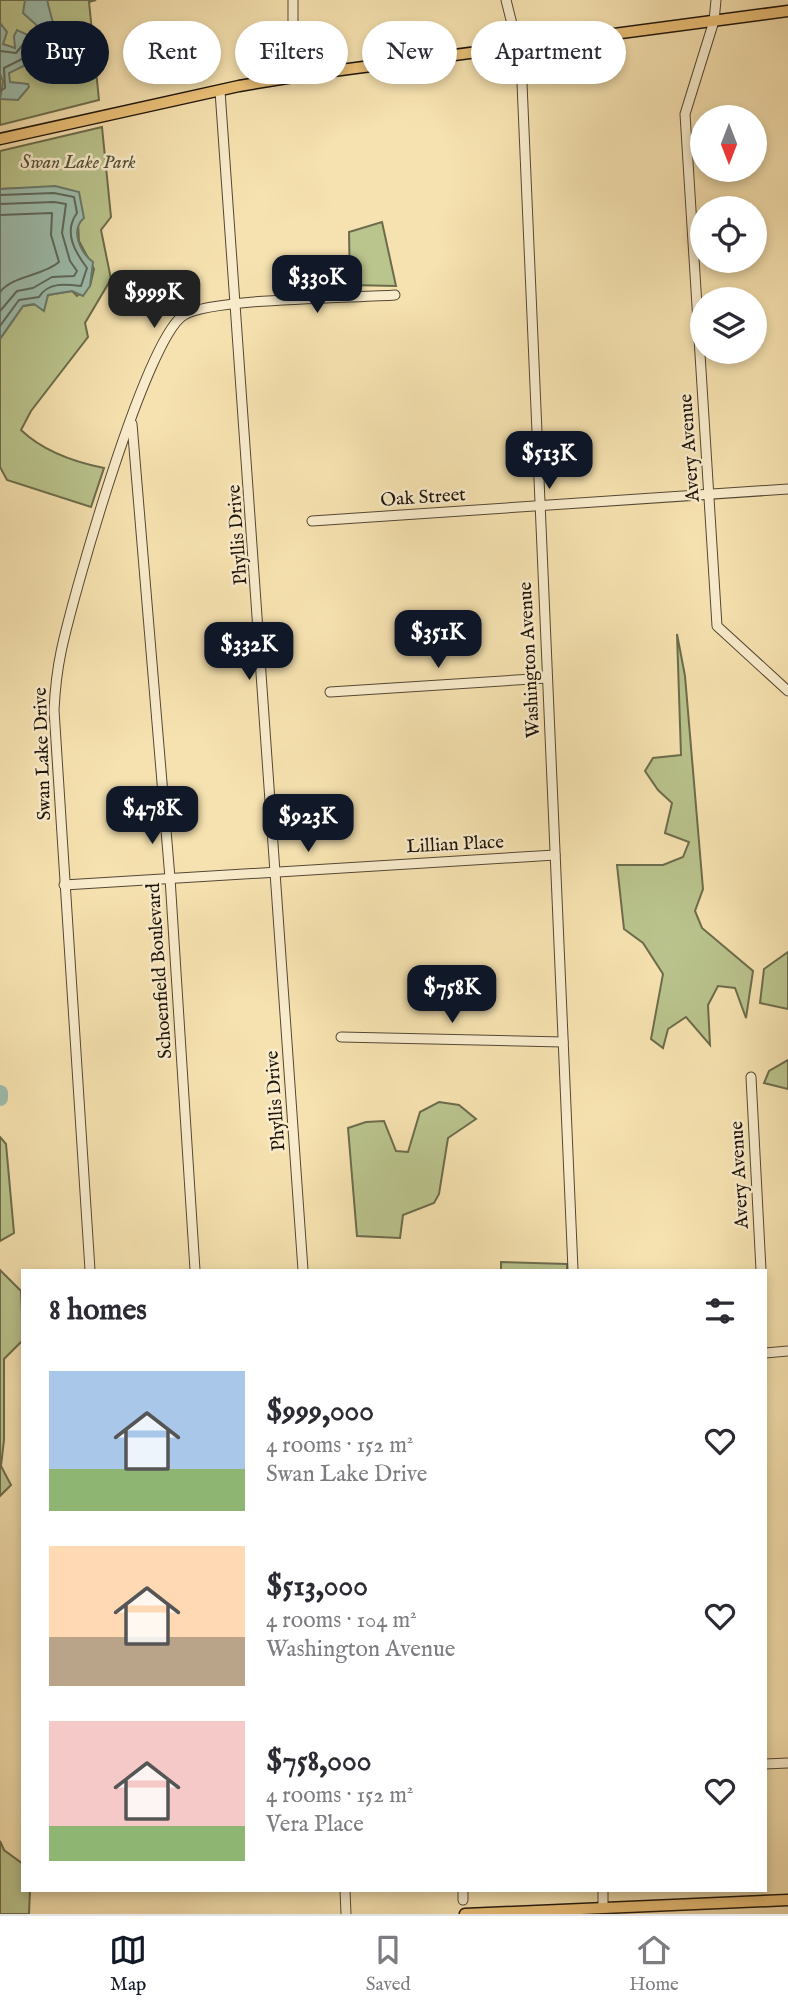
<!DOCTYPE html>
<meta charset="utf-8">
<style>
:root{--surface:#fff;--page:#f7f7f7;--text:#2b2b33;--muted:#7c7c81;--line:#e1e1e2;--accent:#111827}
body{margin:0;font-family:"IM FELL English",serif;background:var(--page);color:var(--text);height:100vh;display:flex;flex-direction:column;font-size:26px;white-space:nowrap}
*{box-sizing:border-box;margin:0}
p{font-size:23px;color:var(--muted)}
.icon{flex:none;width:38px;height:38px;fill:none;stroke:currentColor;stroke-width:2;stroke-linecap:round;stroke-linejoin:round}
.map{position:relative;flex:1;overflow:hidden}
.side{position:absolute;left:21px;top:1269px;width:746px;height:623px;display:flex;flex-direction:column;background:var(--surface);border-radius:0px;box-shadow:0 4px 10px #0003}
.side>*{flex:none}
.hud{position:absolute;left:21px;top:21px;width:747px;height:63px;display:flex;gap:14px}
.needle{width:46px;rotate:180deg}
.fabs{position:absolute;left:690px;top:105px;display:grid;gap:14px}
.fabs a{display:grid;place-items:center;width:77px;height:77px;border-radius:50%;background:var(--surface);box-shadow:0 4px 10px #0003;font-size:35px}
.price{position:absolute;translate:-50% -60px;padding:0 16px;border-radius:14px;background:var(--accent);color:#fff;font-size:23px;line-height:46px;filter:drop-shadow(0 2px 4px #0008)}
.price::after{content:'';position:absolute;left:50%;top:42px;width:21px;height:16px;margin-left:-10px;background:inherit;clip-path:polygon(0 0,100% 0,50% 100%)}
.price.selected{background:#222;color:#fff}
ul{padding:0;list-style:none}
li{display:flex;align-items:center;gap:21px;height:175px;padding:0 28px}
li span{display:grid;place-items:center;flex:none;width:196px;height:140px;border-radius:0px;color:#555}
li>.icon{margin-inline-start:auto}
span .icon{width:84px;height:84px;fill:#fffc;stroke-width:1}
li b{font-size:30px}
h2{display:flex;justify-content:space-between;align-items:center;height:84px;padding:0 28px;font-size:30px}
.tag{padding:0 24px;border-radius:32px;background:var(--surface);box-shadow:0 4px 10px #0003;font-size:24px;line-height:63px}
.tag.selected{background:var(--accent);color:#fff}
.tabs{display:flex;justify-content:space-around;align-items:center;height:98px;border-top:2px solid var(--line);background:var(--surface);font-size:19px;color:var(--muted)}
.tabs a{display:grid;justify-items:center;gap:4px}
.tabs .selected{color:var(--accent)}
.map>svg:first-child{display:block}
.green{fill:#bac48d;stroke:#6c6c4c;stroke-width:2}
.water{fill:#9dbdad;stroke:#6a7a6c;stroke-width:2}
.lines{fill:none;stroke-linecap:round;stroke-linejoin:round}
.shore{stroke:#5e695c;stroke-width:2}
.river{stroke:#9dbdad;stroke-width:16}
.minor-casing{stroke:#544834;stroke-width:11}
.major-casing{stroke:#1e150b;stroke-width:13}
.minor{stroke:#f9eccc;stroke-width:9}
.major{stroke:#ebc178;stroke-width:10}
.labels{text-anchor:middle;stroke-width:5;stroke-linejoin:round;paint-order:stroke}
.park-label{font-size:19px;font-style:italic;fill:#555238;stroke:#f9eccc}
.street-label{font-size:19px;fill:#1e150b;stroke:#f9eccc}
</style>
<div class="map">
<svg width="788" height="1914" viewBox="0 0 788 1914">
<rect width="100%" height="100%" fill="#f6e2b0"/>
<filter id="stains"><feTurbulence type="fractalNoise" baseFrequency=".00286" numOctaves="4"/><feColorMatrix values="0 0 0 0 .2 0 0 0 0 .09 0 0 0 0 .02 0 0 0 .5 -.17"/></filter>
<radialGradient id="worn" r=".72"><stop offset=".6" stop-color="#630" stop-opacity="0"/><stop offset="1" stop-color="#630" stop-opacity=".3"/></radialGradient>
<g class="green">
<polygon points="0,0 96,0 89,2 99,100 0,125"/>
<path d="M 102,127 L 111,217 L 101,230 L 111,279 L 85,323 L 88,337 L 31,411 L 21,430 C 44,452 74,462 104,468 L 91,507 L 7,480 L 0,467 L 0,339 L 23,306 L 45,303 L 48,295 L 72,291 L 77,296 L 90,286 L 94,269 L 79,241 L 78,223 L 26,188 L 0,189 L 0,151 Z"/>
<polygon points="382,222 396,286 350,285 349,232"/>
<polygon points="677,634 685,676 703,889 695,911 702,928 753,971 746,1018 735,988 718,986 708,1005 710,1045 686,1017 668,1029 663,1048 651,1039 663,974 643,943 624,929 617,865 663,865 683,857 689,842 665,833 672,803 658,790 645,771 653,758 681,755"/>
<polygon points="788,952 788,1009 760,1003 764,969"/>
<polygon points="788,1060 788,1089 764,1083 769,1071"/>
<polygon points="439,1102 459,1105 476,1119 448,1138 439,1194 434,1203 403,1215 400,1238 357,1236 348,1128 366,1122 384,1121 396,1151 408,1152 420,1112"/>
<polygon points="0,1137 6,1144 14,1233 0,1241"/>
<polygon points="501,1262 567,1264 567,1270 501,1270"/>
<polygon points="0,1270 21,1291 23,1340 4,1359 4,1440 1,1466 11,1485 0,1496"/>
<polygon points="0,1841 4,1850 23,1864 23,1890 30,1890 29,1914 0,1914"/>
</g>
<g class="water">
<polygon points="25,0 47,0 54,27 34,61 9,73 10,82 28,84 29,87 18,100 0,99 3,81 0,74 0,23 7,32 3,44 15,48 14,36 17,30 32,37 39,36 42,30 23,13"/>
<path d="M 55,186 L 79,192 L 84,218 C 70,230 80,252 93,262 L 90,286 L 83,296 L 72,291 L 48,295 L 44,311 L 34,304 L 23,306 L 0,339 L 0,189 Z"/>
</g>
<g class="lines">
<g class="shore">
<polyline points="0,51 16,53 25,42 32,47 28,56 4,68 5,88 0,91"/>
<path d="M 0,195 L 54,193 L 74,197 L 77,213 C 63,232 75,252 87,268 L 81,286 C 65,284 48,282 39,297 L 19,300 L 0,326"/>
<polyline points="0,204 54,202 66,204 62,233 70,261 77,271 74,276 52,277 33,288 17,291 0,311"/>
<path d="M 0,215 L 52,213 L 51,235 L 59,262 C 43,276 14,275 0,292"/>
</g>
<polyline class="river" points="0,1093 0,1098"/>
<g class="minor-casing">
<g id="minor">
<polyline points="506,0 521,60 573,1270"/>
<polyline points="716,0 714,21 685,114 717,626 788,691"/>
<polyline points="293,77 293,0"/>
<polyline points="220,91 303,1270"/>
<polyline points="132,424 170,878 195,1270"/>
<polyline points="312,521 788,489"/>
<polyline points="330,692 547,678"/>
<polyline points="64,885 555,855"/>
<polyline points="341,1037 563,1042"/>
<polyline points="751,1077 761,1270"/>
<path d="M 90,1270 L 54,710 C 55,690 57,671 61,652 C 72,599 146,337 184,315 C 212,298 355,298 395,295"/>
<polyline points="765,1353 788,1351"/>
<polyline points="765,1764 788,1763"/>
<polyline points="345,1890 346,1914"/>
<polyline points="463,1890 463,1900"/>
<polyline points="603,1890 603,1908"/>
</g>
</g>
<g class="major-casing">
<g id="major">
<polyline points="0,139 239,86 318,73 788,11"/>
<polyline points="465,1914 788,1900"/>
</g>
</g>
<use href="#minor" class="minor"/>
<use href="#major" class="major"/>
</g>
<g class="labels">
<g class="park-label">
<text x="78" y="168">Swan Lake Park</text>
</g>
<g class="street-label">
<text transform="translate(688 448) rotate(-94)" y="7">Avery Avenue</text>
<text transform="translate(423 496) rotate(-4)" y="7">Oak Street</text>
<text transform="translate(236 535) rotate(-94)" y="7">Phyllis Drive</text>
<text transform="translate(528 660) rotate(-93)" y="7">Washington Avenue</text>
<text transform="translate(41 754) rotate(-92)" y="7">Swan Lake Drive</text>
<text transform="translate(455 843) rotate(-3)" y="7">Lillian Place</text>
<text transform="translate(158 971) rotate(-94)" y="7">Schoenfield Boulevard</text>
<text transform="translate(274 1101) rotate(-94)" y="7">Phyllis Drive</text>
<text transform="translate(738 1175) rotate(-93)" y="7">Avery Avenue</text>
</g>
</g>
<rect width="100%" height="100%" filter="url(#stains)"/>
<rect width="100%" height="100%" fill="url(#worn)"/>
</svg>
<div class="fabs">
<a><svg class="needle" viewBox="-14 -14 28 28"><path d="M0-13l5 13h-10z" fill="#e53935"/><path d="M0 13l5-13h-10z" fill="#7c7c81"/></svg></a>
<a><svg class="icon" aria-label="locate" viewBox="0 0 24 24"><circle cx="12" cy="12" r="6"/><path d="M12 2v4M12 18v4M2 12h4M18 12h4"/></svg></a>
<a><svg class="icon" aria-label="layers" viewBox="0 0 24 24"><path d="M12 4l9 5-9 5-9-5zM3 14l9 5 9-5"/></svg></a>
</div>
<b class="price" style="left:317px;top:315px">$330K</b>
<b class="price selected" style="left:154px;top:330px">$999K</b>
<b class="price" style="left:549px;top:491px">$513K</b>
<b class="price" style="left:438px;top:670px">$351K</b>
<b class="price" style="left:249px;top:682px">$332K</b>
<b class="price" style="left:152px;top:846px">$478K</b>
<b class="price" style="left:308px;top:854px">$923K</b>
<b class="price" style="left:452px;top:1025px">$758K</b>
<div class="hud">
<a class="tag selected">Buy</a>
<a class="tag">Rent</a>
<a class="tag">Filters</a>
<a class="tag">New</a>
<a class="tag">Apartment</a>
</div>
<section class="side">
<h2>8 homes<svg class="icon" aria-label="filters" viewBox="0 0 24 24"><path d="M4 7h16M4 17h16"/><circle cx="9" cy="7" r="2"/><circle cx="15" cy="17" r="2"/></svg></h2>
<ul>
<li><span style="background:linear-gradient(#a9c7e8 70%,#8fb573 0)"><svg class="icon" aria-label="home" viewBox="0 0 24 24"><path d="M3 11l9-7 9 7M6 9v11h12V9"/></svg></span><div><b>$999,000</b><p>4 rooms · 152 m²</p><p>Swan Lake Drive</p></div><svg class="icon" aria-label="heart" viewBox="0 0 24 24"><path d="M12 20l-8-8c-3-5 5-10 8-4 3-6 11-1 8 4z"/></svg></li>
<li><span style="background:linear-gradient(#ffd9b3 65%,#b9a48a 0)"><svg class="icon" aria-label="home" viewBox="0 0 24 24"><path d="M3 11l9-7 9 7M6 9v11h12V9"/></svg></span><div><b>$513,000</b><p>4 rooms · 104 m²</p><p>Washington Avenue</p></div><svg class="icon" aria-label="heart" viewBox="0 0 24 24"><path d="M12 20l-8-8c-3-5 5-10 8-4 3-6 11-1 8 4z"/></svg></li>
<li><span style="background:linear-gradient(#f6c9c9 75%,#8fb573 0)"><svg class="icon" aria-label="home" viewBox="0 0 24 24"><path d="M3 11l9-7 9 7M6 9v11h12V9"/></svg></span><div><b>$758,000</b><p>4 rooms · 152 m²</p><p>Vera Place</p></div><svg class="icon" aria-label="heart" viewBox="0 0 24 24"><path d="M12 20l-8-8c-3-5 5-10 8-4 3-6 11-1 8 4z"/></svg></li>
</ul>
</section>
</div>
<nav class="tabs">
<a class="selected"><svg class="icon" aria-label="map" viewBox="0 0 24 24"><path d="M3 6l6-2 6 2 6-2v14l-6 2-6-2-6 2zM9 4v14M15 6v14"/></svg>Map</a>
<a><svg class="icon" aria-label="saved" viewBox="0 0 24 24"><path d="M7 4h10v16l-5-4-5 4z"/></svg>Saved</a>
<a><svg class="icon" aria-label="home" viewBox="0 0 24 24"><path d="M3 11l9-7 9 7M6 9v11h12V9"/></svg>Home</a>
</nav>
